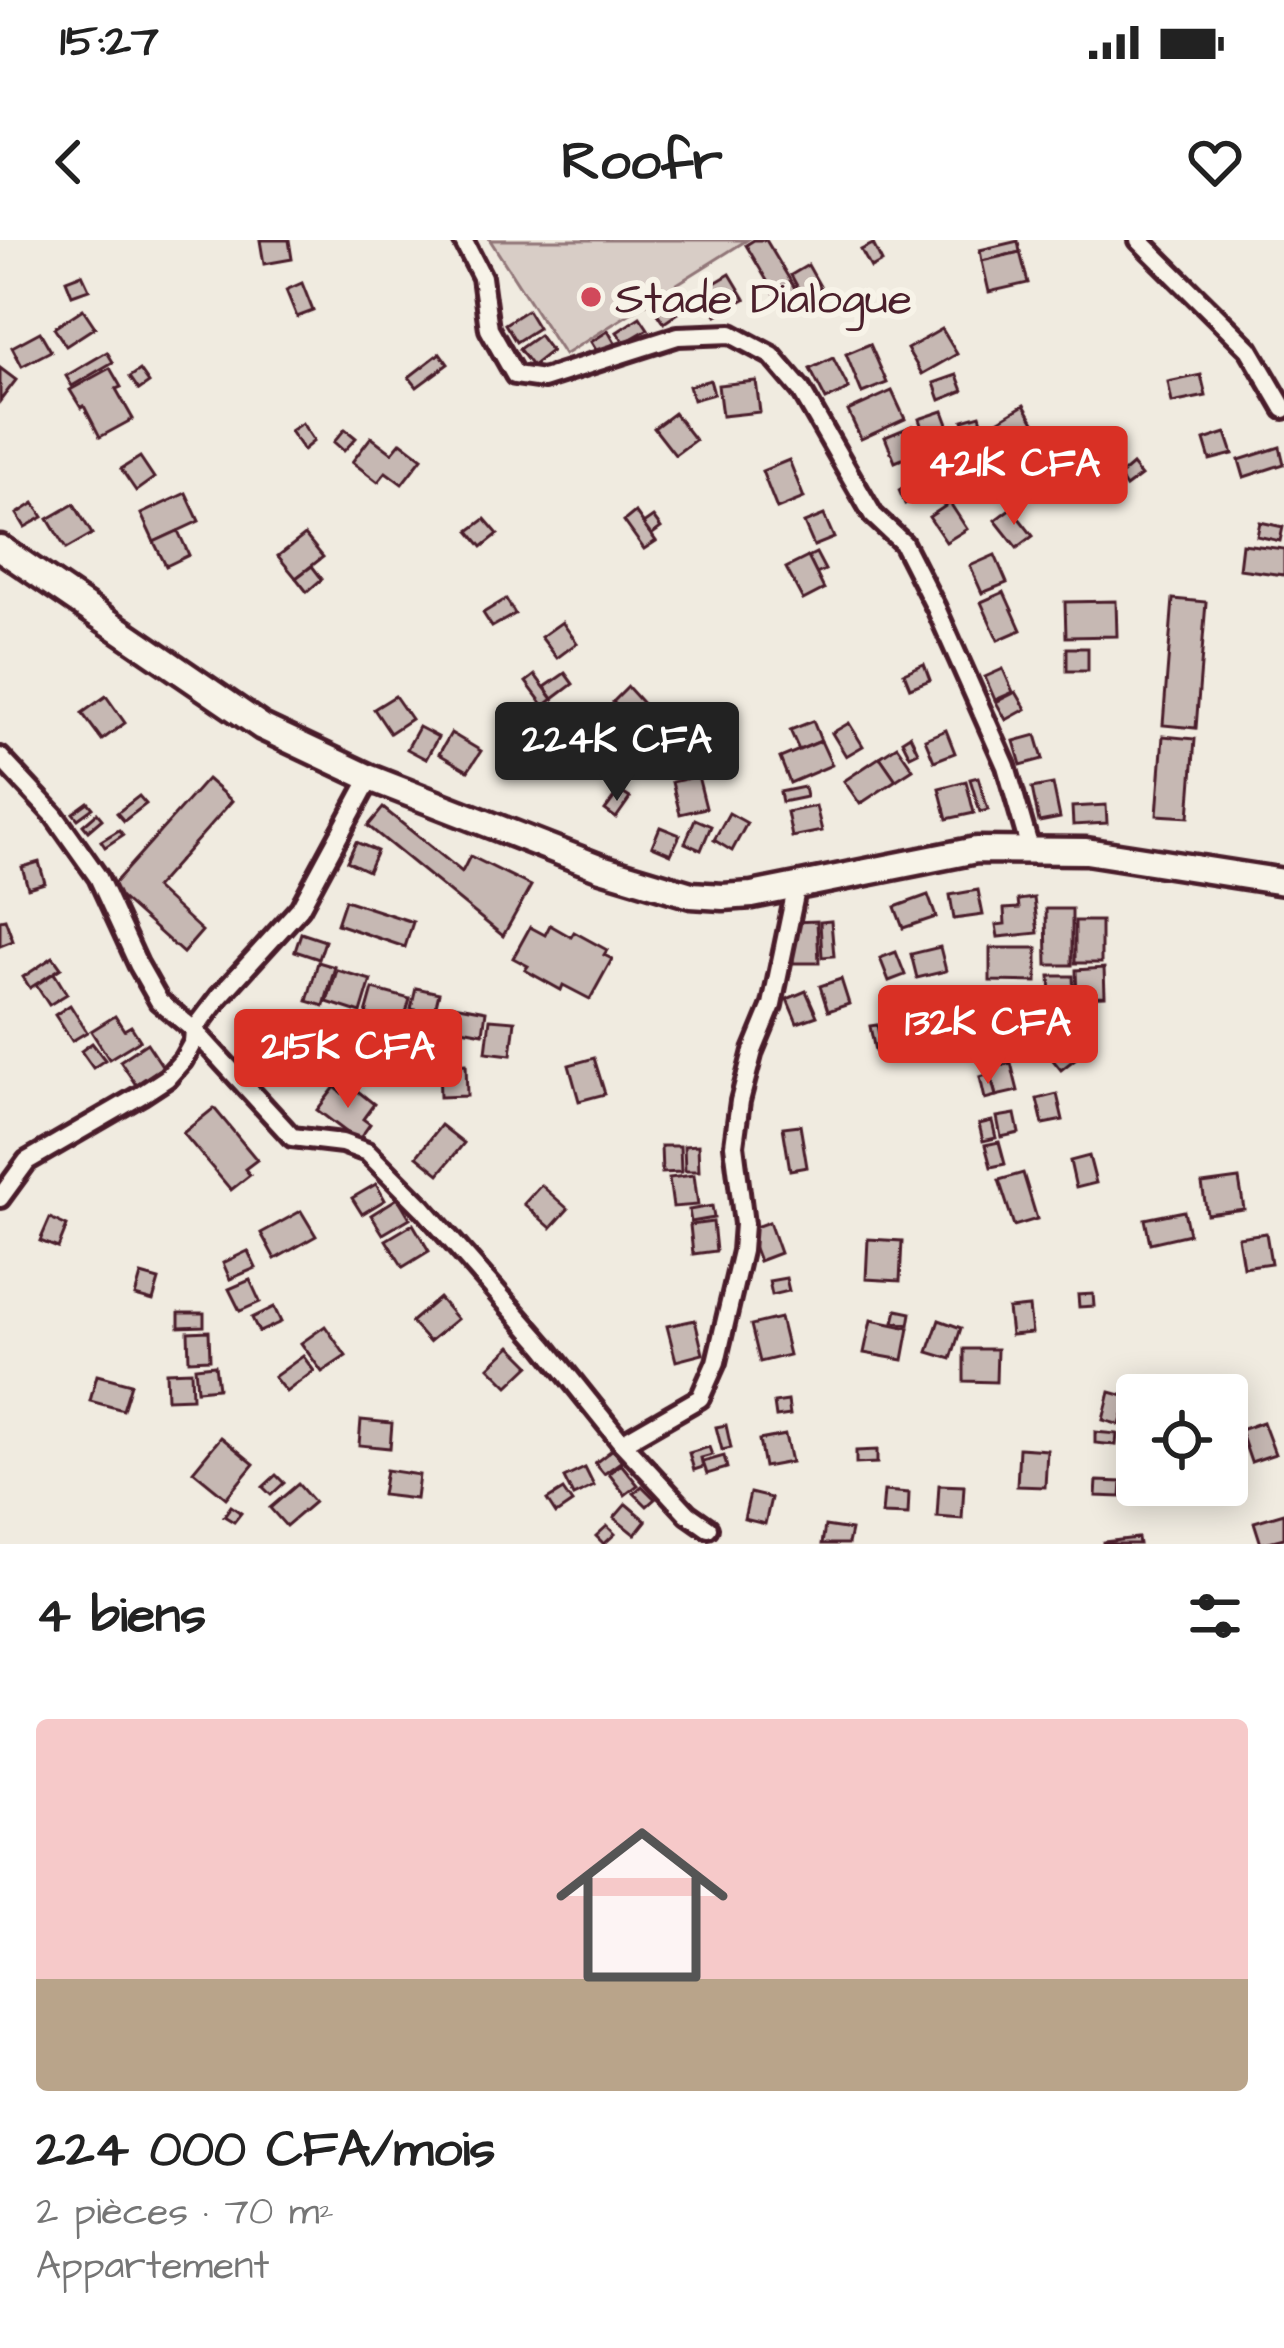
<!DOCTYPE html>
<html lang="fr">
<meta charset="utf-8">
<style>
:root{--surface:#fff;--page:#f6f6f6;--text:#222;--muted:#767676;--accent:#d93025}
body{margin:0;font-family:"Architects Daughter",sans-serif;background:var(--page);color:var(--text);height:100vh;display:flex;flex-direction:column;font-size:45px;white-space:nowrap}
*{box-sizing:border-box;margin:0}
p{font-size:39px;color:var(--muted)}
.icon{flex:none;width:66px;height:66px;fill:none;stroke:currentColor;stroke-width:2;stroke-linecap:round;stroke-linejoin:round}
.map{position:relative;height:1304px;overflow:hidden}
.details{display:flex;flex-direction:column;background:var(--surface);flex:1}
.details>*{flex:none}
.fabs{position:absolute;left:1116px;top:1134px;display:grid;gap:24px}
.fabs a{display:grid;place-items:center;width:132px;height:132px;border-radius:12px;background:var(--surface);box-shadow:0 6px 30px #0003;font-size:60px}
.price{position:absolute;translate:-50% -102px;padding:0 27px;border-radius:12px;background:var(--accent);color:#fff;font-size:39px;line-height:78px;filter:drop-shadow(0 3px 6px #0008)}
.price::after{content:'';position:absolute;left:50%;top:72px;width:36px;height:27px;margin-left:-18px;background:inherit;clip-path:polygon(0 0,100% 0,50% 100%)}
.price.current{background:#222;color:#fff}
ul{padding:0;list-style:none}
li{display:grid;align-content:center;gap:24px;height:636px;padding:0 36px}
li span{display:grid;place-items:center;height:372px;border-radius:12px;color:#555}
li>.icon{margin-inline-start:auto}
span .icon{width:216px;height:216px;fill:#fffc;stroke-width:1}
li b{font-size:51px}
h2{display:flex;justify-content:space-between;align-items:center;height:144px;padding:0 36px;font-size:51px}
.status{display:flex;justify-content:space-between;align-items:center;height:84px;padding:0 60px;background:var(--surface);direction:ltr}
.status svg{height:33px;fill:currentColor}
header{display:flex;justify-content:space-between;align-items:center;height:156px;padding:0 36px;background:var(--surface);font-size:54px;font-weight:700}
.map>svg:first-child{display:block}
.green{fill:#d8cdc6;stroke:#917678;stroke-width:3}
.building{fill:#c6b8b3;stroke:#4a1f2b;stroke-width:3}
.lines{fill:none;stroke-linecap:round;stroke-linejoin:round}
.street-casing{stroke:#4a1f2b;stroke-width:26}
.secondary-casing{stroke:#4a1f2b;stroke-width:33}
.street{stroke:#f7f3e8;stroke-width:16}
.secondary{stroke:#f7f3e8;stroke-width:24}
.poi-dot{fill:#d1495b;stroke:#f7f3e8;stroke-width:4.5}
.labels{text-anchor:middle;stroke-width:12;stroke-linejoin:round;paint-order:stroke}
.poi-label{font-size:45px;fill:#4a1f2b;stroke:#f7f3e8;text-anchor:start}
</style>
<div class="status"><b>15:27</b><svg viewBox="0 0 49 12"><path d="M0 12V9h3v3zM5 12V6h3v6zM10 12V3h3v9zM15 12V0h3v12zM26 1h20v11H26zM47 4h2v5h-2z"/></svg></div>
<header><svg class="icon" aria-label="back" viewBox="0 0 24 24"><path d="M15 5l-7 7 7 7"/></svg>Roofr<svg class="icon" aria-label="heart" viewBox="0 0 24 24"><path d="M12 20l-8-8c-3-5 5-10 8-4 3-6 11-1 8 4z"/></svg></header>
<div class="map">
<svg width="1284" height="1304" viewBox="0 0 1284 1304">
<rect width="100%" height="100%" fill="#f0ebe0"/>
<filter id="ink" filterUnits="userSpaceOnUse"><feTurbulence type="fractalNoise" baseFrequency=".00833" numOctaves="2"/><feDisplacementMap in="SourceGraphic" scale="24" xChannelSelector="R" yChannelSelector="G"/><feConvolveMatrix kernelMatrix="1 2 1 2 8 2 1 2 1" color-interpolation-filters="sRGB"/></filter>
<g filter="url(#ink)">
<polygon class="green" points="490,0 747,0 564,115"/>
<g class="building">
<polygon points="260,0 289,0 292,19 264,24"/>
<polygon points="754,0 766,0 796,50 779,61 746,5"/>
<polygon points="1018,1 1020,12 982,21 980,10"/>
<polygon points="873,4 882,22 871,28 861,10"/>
<polygon points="1020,12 1028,43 989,52 982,21"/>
<polygon points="808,25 821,48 803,57 791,35"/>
<polygon points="82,34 89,49 72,55 66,40"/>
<polygon points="730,34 745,59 717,75 703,50"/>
<polygon points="302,43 313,71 297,77 286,50"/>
<polygon points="677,52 687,67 664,83 654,68"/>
<polygon points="862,52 867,63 851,69 847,58"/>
<polygon points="83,69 95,87 66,106 54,88"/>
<polygon points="527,70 538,88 516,102 505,84"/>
<polygon points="640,77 648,89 624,103 617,92"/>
<polygon points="942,89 957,114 922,134 907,109"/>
<polygon points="608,91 615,103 598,113 591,102"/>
<polygon points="40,92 51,111 22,126 12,107"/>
<polygon points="539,95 551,111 532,126 519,109"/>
<polygon points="870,104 887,143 862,153 846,114"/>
<polygon points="107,112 113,122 72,146 66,136"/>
<polygon points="440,113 448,124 417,147 409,137"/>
<polygon points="833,118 849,149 826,160 810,129"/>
<polygon points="0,128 16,140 0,161"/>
<polygon points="110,128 121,147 116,149 133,179 100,197 84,166 81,168 70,150"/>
<polygon points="140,130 149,143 139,150 130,137"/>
<polygon points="957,135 963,151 940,160 934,143"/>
<polygon points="1201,135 1206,156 1172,163 1168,142"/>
<polygon points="710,140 714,154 693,160 689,146"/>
<polygon points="756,141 760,172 722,176 718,145"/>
<polygon points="892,151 905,179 861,199 848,171"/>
<polygon points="1024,165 1037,187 1007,205 994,183"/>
<polygon points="943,171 949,187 944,190 952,212 932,218 919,179"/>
<polygon points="674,173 695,200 675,215 654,188"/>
<polygon points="980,175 989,205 971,210 963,180"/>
<polygon points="302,183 314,201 303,210 290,191"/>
<polygon points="912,186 922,211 895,222 885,197"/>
<polygon points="345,189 356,198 344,211 334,202"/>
<polygon points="1226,193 1233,214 1210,220 1204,200"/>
<polygon points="371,197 392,213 401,202 422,218 402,244 386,232 378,242 352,222"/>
<polygon points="1280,207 1284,224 1244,237 1239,220"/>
<polygon points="140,217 154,238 136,251 121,229"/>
<polygon points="789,220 804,258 777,269 762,231"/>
<polygon points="1132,225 1141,236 1126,247 1119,236"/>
<polygon points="914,243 920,257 905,264 899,250"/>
<polygon points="186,253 199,281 154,302 141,274"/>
<polygon points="34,263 43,277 25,287 17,274"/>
<polygon points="950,263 967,289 946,302 929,277"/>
<polygon points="74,264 92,294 66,309 48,279"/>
<polygon points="1011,268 1033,296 1017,308 995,280"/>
<polygon points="635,272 656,301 644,309 624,281"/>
<polygon points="824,275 834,298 814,306 804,283"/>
<polygon points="653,277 661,288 651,295 643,284"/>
<polygon points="485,279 498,294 482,307 469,291"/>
<polygon points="1260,282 1283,287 1280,301 1257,296"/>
<polygon points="178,291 189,315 166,326 154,302"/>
<polygon points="305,295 323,317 296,338 278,316"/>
<polygon points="1242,304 1284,309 1284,335 1239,329"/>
<polygon points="816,313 825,330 816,334 808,317"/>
<polygon points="995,315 1007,343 982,353 970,326"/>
<polygon points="808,317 824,349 803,360 786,328"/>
<polygon points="312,326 322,339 307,352 296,338"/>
<polygon points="1004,352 1021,390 998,400 981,362"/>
<polygon points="506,359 515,374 492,387 483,373"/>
<polygon points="1173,359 1206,362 1196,488 1163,485"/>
<polygon points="1116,361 1117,396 1066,397 1065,362"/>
<polygon points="562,382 577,403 557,418 541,397"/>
<rect x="1067" y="408" width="21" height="23"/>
<polygon points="924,424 930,440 910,448 904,433"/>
<polygon points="1003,429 1013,452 995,460 985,437"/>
<polygon points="565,433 573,444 553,459 545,447"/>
<polygon points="535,435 553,459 544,466 526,442"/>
<polygon points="628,447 648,469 633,483 613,462"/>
<polygon points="1016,452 1026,469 1006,480 996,462"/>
<polygon points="106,456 125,483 102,500 82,473"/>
<polygon points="395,456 411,479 390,493 374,469"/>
<polygon points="813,481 821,501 799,510 790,490"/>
<polygon points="849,483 863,506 846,516 832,493"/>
<polygon points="419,487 438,497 426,519 407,509"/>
<polygon points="946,490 955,513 934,521 925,499"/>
<polygon points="451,493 481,511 468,531 439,514"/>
<polygon points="910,495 918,512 910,516 902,500"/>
<polygon points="1036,495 1043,519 1021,525 1014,501"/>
<polygon points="1163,496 1195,499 1189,577 1157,575"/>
<polygon points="821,501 832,525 790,543 780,518"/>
<polygon points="897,506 913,529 896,540 880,517"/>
<polygon points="880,517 896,540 860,564 844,541"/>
<polygon points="698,536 706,568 680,574 672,542"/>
<polygon points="978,537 988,570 980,572 970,539"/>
<polygon points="207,539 232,561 155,648 202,691 183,713 110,648"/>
<polygon points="966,541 974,573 947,579 939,548"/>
<polygon points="1053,544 1060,578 1039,582 1032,548"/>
<polygon points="804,547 806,557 782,562 780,552"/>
<polygon points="619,551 630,558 616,578 605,570"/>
<polygon points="139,556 146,564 124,581 117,573"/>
<polygon points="88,562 93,568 78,579 73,573"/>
<polygon points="1106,565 1107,583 1073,585 1072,567"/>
<polygon points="816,566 822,591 792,597 787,572"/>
<polygon points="383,568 462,632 470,616 531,646 503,696 368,586"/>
<polygon points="97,573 102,579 88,591 83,585"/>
<polygon points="729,573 747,583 732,611 714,600"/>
<polygon points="695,579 711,586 701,610 685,603"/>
<polygon points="660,587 680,595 671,614 652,606"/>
<polygon points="119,590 123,595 105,607 101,601"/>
<polygon points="356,602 377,611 368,631 347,621"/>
<polygon points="39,622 45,643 28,648 22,627"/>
<polygon points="978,650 983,675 954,679 950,655"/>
<polygon points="928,655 936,677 903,688 895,667"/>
<polygon points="1034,658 1038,693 998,697 996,685 1005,684 1004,669 1019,668 1018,660"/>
<polygon points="345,660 413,682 405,707 337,684"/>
<polygon points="1046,669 1072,669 1072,725 1047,725"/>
<polygon points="5,679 13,701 0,706 0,680"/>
<polygon points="817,681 819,723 793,723 793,682"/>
<polygon points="831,681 834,716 822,717 820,682"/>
<rect x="1075" y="681" width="26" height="42"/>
<polygon points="550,685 571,697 574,692 607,710 604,715 612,719 590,759 563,745 561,750 525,730 528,726 513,718 530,687 545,695"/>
<polygon points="301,693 325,701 319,719 295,711"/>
<polygon points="940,707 946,731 917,738 911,714"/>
<polygon points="990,708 1037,708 1037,742 990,741"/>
<polygon points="896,712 905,735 889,741 880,718"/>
<polygon points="53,717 61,728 30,748 23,737"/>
<polygon points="318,722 335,727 324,766 307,761"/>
<polygon points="1104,728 1105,756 1077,757 1076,730"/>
<polygon points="337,730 371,740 361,773 327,762"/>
<polygon points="54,733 67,754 49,765 36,745"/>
<polygon points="1050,736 1073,736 1074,757 1051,757"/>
<polygon points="841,739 849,764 828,771 820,746"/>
<polygon points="416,748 439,753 434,774 411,769"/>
<polygon points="373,749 410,759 403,784 366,774"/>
<polygon points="806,751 817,776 797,783 787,759"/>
<polygon points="1028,763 1033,776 1011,785 1005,772"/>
<polygon points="70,765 87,792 72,801 55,775"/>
<polygon points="454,765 486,771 483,793 451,787"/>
<polygon points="992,768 1009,807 977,821 967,800 985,792 977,774"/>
<polygon points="936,772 939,788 928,790 925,774"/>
<polygon points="115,776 124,790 131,786 140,800 109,819 91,791"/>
<polygon points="490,779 515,781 511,815 486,812"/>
<polygon points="877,785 882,809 875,811 870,786"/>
<polygon points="1077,785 1093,805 1061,830 1044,809"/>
<polygon points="92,803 105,820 93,828 81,811"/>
<polygon points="147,803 163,827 136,845 120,821"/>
<polygon points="594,818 605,854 579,861 569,825"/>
<polygon points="1011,823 1018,851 996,856 989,828"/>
<polygon points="466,824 467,856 440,857 439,825"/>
<polygon points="990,834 996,856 985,859 980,837"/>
<polygon points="349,844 374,864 363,879 370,884 358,901 317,870 335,847 342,853"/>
<polygon points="1057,854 1063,880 1043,884 1037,859"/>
<polygon points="214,868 257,920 245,929 250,935 231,950 183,893"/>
<polygon points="1015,874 1019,893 1001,897 997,877"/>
<polygon points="992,881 996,898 983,901 979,884"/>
<polygon points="441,885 464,903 439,934 417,916"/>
<polygon points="800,885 807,927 790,930 783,887"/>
<polygon points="999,902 1005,924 991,927 985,905"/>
<polygon points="698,905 699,931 685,931 684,906"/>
<polygon points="661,906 680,906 681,932 662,933"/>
<polygon points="1089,916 1096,943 1076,948 1070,921"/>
<polygon points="1023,933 1037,979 1014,986 999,940"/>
<polygon points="694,935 698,965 673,967 669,938"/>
<polygon points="1239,939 1244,969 1207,974 1202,944"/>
<polygon points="376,944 385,960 362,974 352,958"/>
<polygon points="541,945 568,969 551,988 524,964"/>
<polygon points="398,958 410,978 383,994 371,975"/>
<polygon points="712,966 714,978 691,982 689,970"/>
<polygon points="301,971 316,996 275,1019 261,993"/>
<polygon points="1184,971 1189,994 1150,1003 1145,979"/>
<polygon points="50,978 67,986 58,1008 40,1001"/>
<polygon points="713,982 716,1011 693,1014 690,985"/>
<polygon points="769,982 780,1013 759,1021 747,990"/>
<polygon points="413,984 429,1011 403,1027 386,1000"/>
<polygon points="1266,993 1271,1023 1243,1027 1238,997"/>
<polygon points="868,999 902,1001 900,1041 866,1039"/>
<polygon points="248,1011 256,1028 230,1039 223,1023"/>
<polygon points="141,1035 159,1040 153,1061 135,1056"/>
<polygon points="786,1038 789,1051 772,1055 769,1041"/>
<polygon points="250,1040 260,1062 240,1071 229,1049"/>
<polygon points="1093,1054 1094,1066 1079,1067 1078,1055"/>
<polygon points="439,1058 457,1079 429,1102 411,1082"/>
<polygon points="274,1067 281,1082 259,1092 252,1078"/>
<polygon points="1029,1067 1032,1093 1011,1095 1008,1069"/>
<polygon points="897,1070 911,1073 909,1085 894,1082"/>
<polygon points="179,1073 204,1073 204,1086 179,1087"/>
<polygon points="780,1078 789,1115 760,1122 751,1085"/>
<polygon points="695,1080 703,1114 676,1121 667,1086"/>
<polygon points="871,1080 909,1088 903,1120 864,1113"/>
<polygon points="939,1080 961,1088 951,1119 928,1112"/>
<polygon points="325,1086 346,1116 322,1132 301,1103"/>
<polygon points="209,1091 210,1119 189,1120 188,1092"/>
<polygon points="511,1106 530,1125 508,1146 489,1127"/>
<polygon points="964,1109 997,1109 996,1142 964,1141"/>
<polygon points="303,1116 314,1131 286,1152 274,1137"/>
<polygon points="215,1125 218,1148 197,1150 195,1127"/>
<polygon points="191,1131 192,1158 167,1159 166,1132"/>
<polygon points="97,1135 131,1144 123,1170 90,1161"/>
<polygon points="1110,1152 1128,1157 1120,1185 1103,1180"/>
<polygon points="788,1161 790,1175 776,1177 774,1163"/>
<polygon points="361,1180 392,1183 390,1208 359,1205"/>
<polygon points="1263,1182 1275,1214 1251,1222 1240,1190"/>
<polygon points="726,1185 731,1208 722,1210 716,1187"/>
<polygon points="1095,1192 1117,1194 1116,1205 1095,1203"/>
<polygon points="785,1195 791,1222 764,1227 759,1200"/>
<polygon points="221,1197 254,1224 226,1258 193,1231"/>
<polygon points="709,1207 712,1215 701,1218 703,1227 694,1230 689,1213"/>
<polygon points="1019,1208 1047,1210 1045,1247 1017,1246"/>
<polygon points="613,1209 622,1221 604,1234 595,1223"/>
<polygon points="877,1210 877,1223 856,1224 856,1211"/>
<polygon points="724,1216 727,1228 707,1234 703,1222"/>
<polygon points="621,1224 638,1245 625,1255 609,1234"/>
<polygon points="585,1228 594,1246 573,1256 564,1238"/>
<polygon points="386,1230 419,1235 416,1259 382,1255"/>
<polygon points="276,1235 284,1243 271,1255 263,1247"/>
<polygon points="1097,1241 1122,1242 1121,1257 1096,1256"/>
<polygon points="298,1244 314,1262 286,1286 270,1268"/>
<polygon points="939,1245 964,1246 962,1279 937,1277"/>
<polygon points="642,1246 655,1259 647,1266 634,1253"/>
<polygon points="563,1250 572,1263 556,1274 547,1260"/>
<polygon points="884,1251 909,1253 908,1275 882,1274"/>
<polygon points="750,1253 771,1258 765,1284 744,1279"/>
<polygon points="626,1264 646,1281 635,1295 614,1278"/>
<polygon points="231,1266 241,1273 234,1282 224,1276"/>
<polygon points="1284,1273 1284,1298 1261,1304 1254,1282"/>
<polygon points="607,1286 615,1294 604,1304 596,1296"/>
<polygon points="825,1286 851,1290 848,1304 822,1304"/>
<polygon points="1138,1298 1139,1304 1103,1304 1103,1302"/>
</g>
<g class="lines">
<g class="street-casing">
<g id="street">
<polyline points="463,0 482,37 489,89 515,135 543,139 678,96 731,94 772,116 801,150 873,275 903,303 936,368 1006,526 1030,609"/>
<polyline points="1139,0 1249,109 1284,169"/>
<polyline points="0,517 54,575 98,637 138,724 159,761 194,790 292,897 342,903 367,912 423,968 545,1107 622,1203 688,1274 708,1288"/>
<polyline points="0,958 27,921 141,855 167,838 183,820 193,802 194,790 220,756 300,668 370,538"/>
<polyline points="622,1203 700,1158 716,1122 742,1011 744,984 734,905 740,861 753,811 772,765 797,645"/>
</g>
</g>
<g class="secondary-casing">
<polyline id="secondary" points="0,308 262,487 370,538 601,628 691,655 723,657 752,655 976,610 1086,611 1284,642"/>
</g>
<use href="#street" class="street"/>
<use href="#secondary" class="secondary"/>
</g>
</g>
<circle class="poi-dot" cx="591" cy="57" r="12"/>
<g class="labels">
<g class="poi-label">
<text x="615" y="73">Stade Dialogue</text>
</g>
</g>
</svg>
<div class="fabs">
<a><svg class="icon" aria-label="locate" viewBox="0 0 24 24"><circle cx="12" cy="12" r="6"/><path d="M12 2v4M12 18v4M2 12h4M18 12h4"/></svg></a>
</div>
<b class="price" style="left:1014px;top:288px">421K CFA</b>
<b class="price current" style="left:617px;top:564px">224K CFA</b>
<b class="price" style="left:988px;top:847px">132K CFA</b>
<b class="price" style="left:348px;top:871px">215K CFA</b>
</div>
<section class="details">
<h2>4 biens<svg class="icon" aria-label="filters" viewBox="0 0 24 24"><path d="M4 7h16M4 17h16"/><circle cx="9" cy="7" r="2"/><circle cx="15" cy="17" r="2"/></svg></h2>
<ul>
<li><span style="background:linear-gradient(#f6c9c9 70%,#b9a48a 0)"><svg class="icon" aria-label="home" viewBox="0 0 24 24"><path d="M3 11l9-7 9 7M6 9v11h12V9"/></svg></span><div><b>224 000 CFA/mois</b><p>2 pièces · 70 m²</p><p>Appartement</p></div></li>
</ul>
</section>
